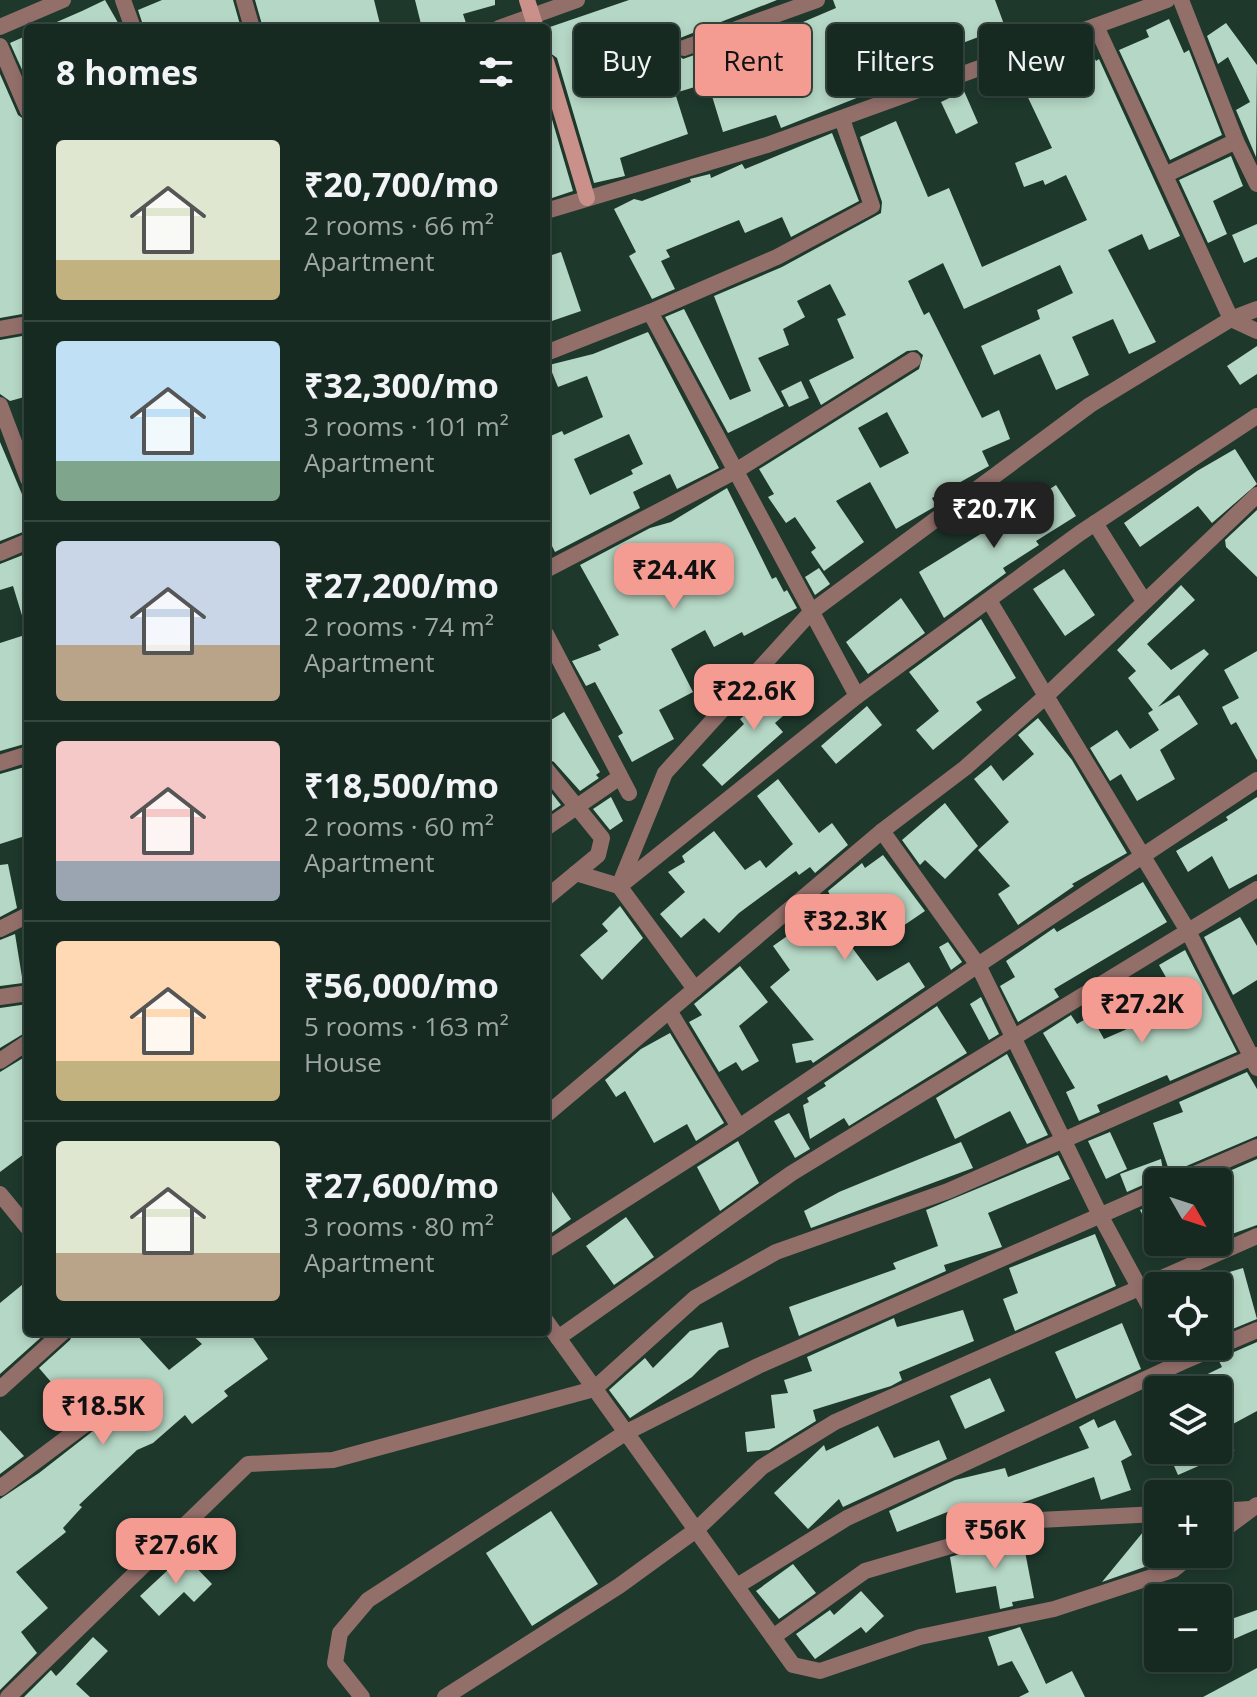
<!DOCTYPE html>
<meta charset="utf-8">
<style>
:root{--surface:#162a21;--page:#23362e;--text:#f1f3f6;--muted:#9ea7a5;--line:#35463f;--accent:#f59c92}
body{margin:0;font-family:"Open Sans",sans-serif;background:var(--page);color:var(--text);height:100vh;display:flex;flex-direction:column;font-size:30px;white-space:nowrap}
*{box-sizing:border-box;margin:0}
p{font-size:26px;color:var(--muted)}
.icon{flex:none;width:44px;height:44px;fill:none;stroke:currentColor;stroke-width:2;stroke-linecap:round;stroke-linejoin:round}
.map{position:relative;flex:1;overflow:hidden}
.side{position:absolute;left:24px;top:24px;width:526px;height:1312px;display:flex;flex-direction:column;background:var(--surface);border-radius:8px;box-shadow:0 4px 12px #0003,0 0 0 2px var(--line)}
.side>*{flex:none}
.hud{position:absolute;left:574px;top:24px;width:562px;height:72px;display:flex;gap:16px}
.needle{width:52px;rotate:129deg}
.tools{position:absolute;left:1144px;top:1168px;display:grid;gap:16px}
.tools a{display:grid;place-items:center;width:88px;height:88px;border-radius:8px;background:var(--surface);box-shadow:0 4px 12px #0003,0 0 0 2px var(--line);font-size:40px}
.price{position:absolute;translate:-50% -68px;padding:0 18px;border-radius:16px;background:var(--accent);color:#111;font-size:26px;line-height:52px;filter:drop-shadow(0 2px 4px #0008)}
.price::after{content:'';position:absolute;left:50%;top:48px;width:24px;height:18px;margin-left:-12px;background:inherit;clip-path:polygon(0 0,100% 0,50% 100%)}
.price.active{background:#222;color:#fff}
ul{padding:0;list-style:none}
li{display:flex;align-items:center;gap:24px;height:200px;padding:0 32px}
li+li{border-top:2px solid var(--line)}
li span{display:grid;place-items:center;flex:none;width:224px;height:160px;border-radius:8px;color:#555}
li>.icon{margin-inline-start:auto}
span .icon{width:96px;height:96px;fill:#fffc;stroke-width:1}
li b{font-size:34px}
h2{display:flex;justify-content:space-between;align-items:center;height:96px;padding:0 32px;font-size:34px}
.tag{padding:0 28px;border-radius:8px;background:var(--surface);box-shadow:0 4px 12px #0003,0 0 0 2px var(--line);font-size:28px;line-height:72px}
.tag.active{background:var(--accent);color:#111}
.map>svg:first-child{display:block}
.building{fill:#b5d7c5;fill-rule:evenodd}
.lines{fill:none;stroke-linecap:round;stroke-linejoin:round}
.street{stroke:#936f6a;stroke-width:16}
.secondary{stroke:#c9918a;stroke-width:16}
</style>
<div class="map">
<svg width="1257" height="1697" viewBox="0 0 1257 1697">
<rect width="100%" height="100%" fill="#1e382c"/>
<g class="building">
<polygon points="105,0 121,28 43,28 82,11"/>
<polygon points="162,0 233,0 241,28 144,28 138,10"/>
<polygon points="255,0 374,0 381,28 263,28"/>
<polygon points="415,0 495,0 495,5 463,14 466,23 448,28 422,28"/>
<polygon points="629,0 777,0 680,38 673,51 683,59 787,22 789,28 836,8 833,0 995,0 1005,27 952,47 954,53 910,70 912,76 781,128 776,115 723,132 708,83 675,93 688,134 620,158 625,176 594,183 557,58 546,50 546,32 547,28"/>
<polygon points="1169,19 1184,53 1189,50 1222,135 1170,160 1119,50 1149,37 1146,30"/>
<polygon points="1226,23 1257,65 1256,157 1236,110 1250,102 1228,57 1218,64 1207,36"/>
<polygon points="28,35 28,83 10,43"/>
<path d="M 1093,55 L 1096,61 L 1099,59 L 1180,236 L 1149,250 L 1142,234 L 1108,250 L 1156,342 L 1129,354 L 1113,319 L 1072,337 L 1089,375 L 1056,390 L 1040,354 L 994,375 L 981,346 L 1040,319 L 1037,310 L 1073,293 L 1060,265 L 964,309 L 943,263 L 908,281 L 924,315 L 929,312 L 982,418 L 999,410 L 1010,439 L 982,451 L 989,466 L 932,498 L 936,506 L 896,529 L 870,482 L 836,501 L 864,542 L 824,571 L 811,552 L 816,548 L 795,517 L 786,523 L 768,497 L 774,494 L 759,469 L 919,369 L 923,355 L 917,350 L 907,351 L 821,405 L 809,380 L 854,358 L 837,319 L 846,315 L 830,284 L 797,301 L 805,317 L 783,329 L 789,345 L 758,358 L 784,406 L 728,433 L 665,317 L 684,309 L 730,400 L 751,391 L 714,296 L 782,267 L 881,213 L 882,202 L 860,137 L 896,121 L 928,197 L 949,188 L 982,267 L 1087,220 L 1066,175 L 1045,185 L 1043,180 L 1024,187 L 1015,163 L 1052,148 L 1022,85 ZM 887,412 L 909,453 L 880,468 L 858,428 Z"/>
<polygon points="0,74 18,115 28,122 28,313 0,318"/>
<polygon points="964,91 978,123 956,134 941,102"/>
<polygon points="546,99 573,191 546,200"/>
<polygon points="832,133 859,201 791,237 782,217 745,233 739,220 666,250 670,257 661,261 675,289 652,299 629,256 636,252 614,209 634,199 642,201 691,182 690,179 710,174 711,178 742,164 745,169"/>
<polygon points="1231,156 1243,186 1213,201 1227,234 1208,243 1179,180"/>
<polygon points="1257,224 1257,257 1244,263 1232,235"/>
<polygon points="561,252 581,311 546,323 546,257"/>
<path d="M 648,332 L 719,468 L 677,489 L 670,474 L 633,492 L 640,508 L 555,552 L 546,534 L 546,438 L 562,431 L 564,435 L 603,417 L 587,376 L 558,387 L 549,365 L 593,354 ZM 629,434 L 643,464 L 631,470 L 633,474 L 590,495 L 574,459 Z"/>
<polygon points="28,335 28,396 10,401 0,394 0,340"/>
<polygon points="1257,346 1257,374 1240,385 1227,366"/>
<polygon points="801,381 809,398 789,407 781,391"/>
<polygon points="0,442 24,499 28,498 28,530 0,541"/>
<polygon points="1235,449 1257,484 1212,523 1198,506 1140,547 1124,523 1197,471"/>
<polygon points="1056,485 1076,516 1036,541 1039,545 1003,568 1006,573 944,618 919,572 992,527 987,519 1013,503 1017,510"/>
<polygon points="727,488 772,579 776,577 784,592 787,590 797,608 744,636 742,632 714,647 705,630 671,649 693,692 659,710 674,739 632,762 618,736 623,733 595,682 586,686 572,661 601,650 598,645 619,635 580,565 650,528 671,522"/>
<polygon points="1257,510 1257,577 1226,547 1225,540"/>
<polygon points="28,553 28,621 24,622 13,586 0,590 0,564"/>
<polygon points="819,568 830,584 815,595 805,577"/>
<polygon points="1064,569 1095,615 1065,636 1033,589"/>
<polygon points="1181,585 1195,600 1147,644 1171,670 1204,649 1209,654 1158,707 1179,695 1198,724 1160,750 1175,779 1137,801 1121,774 1110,781 1090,748 1117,730 1130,749 1159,730 1148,713 1153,710 1128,678 1136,671 1117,650"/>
<polygon points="901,598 925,633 868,674 846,642"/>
<polygon points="981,619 1016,678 976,702 982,710 933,750 916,730 939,711 909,672"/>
<polygon points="28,634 28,743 0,751 0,643"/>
<polygon points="1257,651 1257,760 1236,722 1231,725 1222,707 1239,698 1224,670"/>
<polygon points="790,676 807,695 775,723 783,732 722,786 702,765 744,724 740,719"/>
<polygon points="867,706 882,725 836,764 821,746"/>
<polygon points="564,712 600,772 596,775 599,778 580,791 554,762 546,758 546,723"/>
<polygon points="1038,718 1072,760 1127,853 1072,884 1074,886 1018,925 998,894 1010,886 978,850 1009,822 974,779 991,765 1003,781 1034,754 1018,735"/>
<polygon points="28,766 28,835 0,844 0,774"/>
<polygon points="778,779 819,833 832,823 848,845 815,873 810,867 799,875 796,871 739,913 719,933 704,918 681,938 660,914 685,892 668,872 685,862 682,856 714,831 745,870 760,860 766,868 793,844 757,796"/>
<polygon points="546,786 561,805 546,815"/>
<polygon points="611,797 623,821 610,830 593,809"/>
<polygon points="1257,797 1257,874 1229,889 1212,856 1188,872 1176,851 1228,820 1226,817"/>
<polygon points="945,803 978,846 945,879 925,860 920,865 902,840"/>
<polygon points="883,855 925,911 900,928 889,912 848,942 877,981 909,962 925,987 813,1063 811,1060 796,1063 792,1044 814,1040 770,987 790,970 773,946 834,903 828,891 862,863 865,868"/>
<polygon points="8,864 17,908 0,917 0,865"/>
<polygon points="1143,882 1167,922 1054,989 1059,997 1018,1022 1000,986 1015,977 1006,961 1054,928 1057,932"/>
<polygon points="620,906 643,938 602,980 580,955 608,931 602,924"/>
<polygon points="1240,917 1257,946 1257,980 1233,995 1204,937"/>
<polygon points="15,934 23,983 0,986 0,940"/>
<polygon points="948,942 962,962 951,970 939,947"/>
<polygon points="1185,950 1237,1052 1170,1081 1167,1075 1097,1105 1100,1112 1079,1121 1066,1092 1075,1088 1043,1033 1071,1015 1077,1024 1091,1016 1104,1039 1175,1008 1174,1005 1180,1002 1159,965"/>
<polygon points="740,966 768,1002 739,1026 759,1061 742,1071 736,1062 719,1072 689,1022 702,1015 694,1004"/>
<polygon points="981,997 999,1034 989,1040 970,1004"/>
<polygon points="28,1004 28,1031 0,1048 0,1008"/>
<polygon points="937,1006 967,1053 849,1126 844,1118 810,1139 803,1105 809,1102 807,1098 826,1086 824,1083"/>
<polygon points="670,1033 724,1123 696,1141 687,1124 654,1143 625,1091 616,1097 605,1080 641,1049"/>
<polygon points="1007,1054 1048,1135 1027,1144 1010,1111 955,1139 936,1098"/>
<polygon points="28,1055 28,1151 0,1172 0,1072"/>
<polygon points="1247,1072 1257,1089 1257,1136 1170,1173 1153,1123 1183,1112 1179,1102"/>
<polygon points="789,1113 810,1149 795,1158 774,1121"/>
<polygon points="1110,1132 1127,1169 1106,1179 1088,1141"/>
<polygon points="738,1141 759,1183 720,1211 697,1167"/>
<polygon points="961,1142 973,1168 811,1228 804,1211 839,1192"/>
<polygon points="1058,1155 1070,1179 988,1213 1002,1247 944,1265 946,1271 799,1336 789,1307 896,1269 893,1263 938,1246 926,1210"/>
<polygon points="1161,1159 1165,1182 1154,1180 1127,1192 1120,1174"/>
<polygon points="1257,1159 1257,1225 1218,1239 1218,1176"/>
<polygon points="546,1183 571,1219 546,1237"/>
<polygon points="1158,1202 1158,1244 1140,1210"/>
<polygon points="626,1217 654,1257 614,1285 586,1246"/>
<polygon points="1095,1234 1116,1286 1015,1331 1003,1299 1018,1293 1009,1268"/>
<polygon points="1243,1268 1257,1319 1218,1335 1216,1276"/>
<polygon points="28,1280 28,1332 47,1332 0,1374 0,1303"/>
<polygon points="963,1310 974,1341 899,1372 902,1380 891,1386 813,1410 816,1421 769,1450 747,1452 745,1432 775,1428 771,1395 788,1393 784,1380 812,1371 807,1357 894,1318 897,1327"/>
<polygon points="722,1322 729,1347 719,1350 692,1377 630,1418 609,1390 645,1358 653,1368 690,1331"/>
<polygon points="1122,1323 1141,1369 1076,1399 1055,1352"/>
<polygon points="74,1332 134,1332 169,1370 202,1344 189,1332 249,1332 268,1359 224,1391 228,1396 192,1424 185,1415 153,1443 137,1450 79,1505 82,1507 63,1528 66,1532 16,1572 48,1608 21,1632 37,1653 0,1690 0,1499 39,1473 134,1399 129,1385 118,1386 60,1429 52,1416 70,1404 39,1368 70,1340"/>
<polygon points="1257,1342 1257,1411 1218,1432 1218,1390 1175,1390 1222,1367 1218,1359"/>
<polygon points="990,1378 1005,1411 965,1429 950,1396"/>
<polygon points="1094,1419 1098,1428 1115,1420 1132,1455 1121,1461 1131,1490 1101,1500 1094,1477 1016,1505 1018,1515 960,1532 955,1509 897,1532 889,1511 955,1480 1005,1468 1008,1477 1089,1448 1079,1427"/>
<polygon points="878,1426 894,1458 939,1440 947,1459 843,1507 839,1499 808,1529 774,1493 824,1445 826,1451"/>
<polygon points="0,1430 24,1456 0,1474"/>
<polygon points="1167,1450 1235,1450 1178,1475"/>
<polygon points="551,1511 598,1584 532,1626 486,1553"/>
<polygon points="1158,1525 1158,1554 1174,1554 1170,1558 1102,1582 1148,1526"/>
<polygon points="1022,1536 1034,1598 1012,1602 1013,1606 1000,1609 996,1586 956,1593 950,1557"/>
<polygon points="184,1555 212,1584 194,1602 184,1592 159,1616 140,1596"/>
<polygon points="793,1564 816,1593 779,1619 756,1591"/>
<polygon points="861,1591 884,1616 866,1633 861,1627 815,1659 796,1634 830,1610 834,1615"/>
<polygon points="1257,1610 1257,1629 1227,1642 1220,1623"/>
<polygon points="1020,1627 1046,1684 1072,1671 1085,1697 1019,1697 1029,1692 1012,1661 998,1666 988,1637"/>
<polygon points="93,1637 108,1651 76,1684 90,1697 24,1697 51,1670 56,1676 62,1670"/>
<polygon points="1257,1668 1257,1697 1203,1697"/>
</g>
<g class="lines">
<g class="street">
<polyline points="123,0 133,28"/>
<polyline points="244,0 252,28"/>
<polyline points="1181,0 1236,141 1257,184"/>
<polyline points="1096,26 1231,319 1257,331"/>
<polyline points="0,27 63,0"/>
<polyline points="499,28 577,0"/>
<polyline points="0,46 28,111"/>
<polyline points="684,48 817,0"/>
<polyline points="1165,175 1236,141"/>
<polyline points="546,211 767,145 1167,0"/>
<polyline points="650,312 777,257 872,206 842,119"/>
<polyline points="0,329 28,324"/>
<polyline points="546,353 650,312 857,696 621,885"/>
<polyline points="0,405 28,479"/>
<polyline points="1257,495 1046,696 1188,931 1257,1068"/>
<polyline points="1095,523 1144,601"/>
<polyline points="0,553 28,541"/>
<polyline points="546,570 734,472 913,360"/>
<polyline points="546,634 629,793"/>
<polyline points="857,696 1080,533 1257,416"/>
<polyline points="0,763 28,754"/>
<polyline points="546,769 602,838 598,855 546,898"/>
<polyline points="546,828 620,777"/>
<polyline points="882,831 965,768 1046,696 990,602"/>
<polyline points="576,873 619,886 695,989 882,831 978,965 1257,780"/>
<polyline points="619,886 665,773 811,612 1090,405 1231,319 1257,309"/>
<polyline points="0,929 28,915"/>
<polyline points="0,997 28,993"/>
<polyline points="0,1061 28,1042"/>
<polyline points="546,1115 695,989"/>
<polyline points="739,1127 978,965 1100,1215 1158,1322"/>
<polyline points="1176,1182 1257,1147"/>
<polyline points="0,1194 28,1228"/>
<polyline points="546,1250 739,1127 670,1012"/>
<polyline points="546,1321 793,1665 820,1671 920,1637 1054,1609 1173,1570 1193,1554"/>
<polyline points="558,1338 792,1173 1257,889"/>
<polyline points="1171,1346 1180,1363"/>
<polyline points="0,1389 63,1332"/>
<polyline points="0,1488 124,1395"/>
<polyline points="1218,1511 1250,1509"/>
<polyline points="1218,1534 1257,1505"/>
<polyline points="737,1586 847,1518 1180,1363 1257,1330"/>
<polyline points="773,1637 865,1571 1039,1520 1158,1514"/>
<polyline points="8,1697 248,1464 333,1460 594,1389 695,1298 776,1252 948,1191 1257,1055"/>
<polyline points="362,1697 335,1663 340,1633 368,1600 625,1433 758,1366 1158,1190"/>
<polyline points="445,1697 619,1586 696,1530 762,1467 835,1422 1257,1236"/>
</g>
<g class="secondary">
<polyline points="527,0 536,28"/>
<polyline points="546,61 587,198"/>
</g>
</g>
</svg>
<div class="tools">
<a><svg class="needle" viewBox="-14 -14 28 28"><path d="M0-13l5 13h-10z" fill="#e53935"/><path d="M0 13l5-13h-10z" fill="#9ea7a5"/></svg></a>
<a><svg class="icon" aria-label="locate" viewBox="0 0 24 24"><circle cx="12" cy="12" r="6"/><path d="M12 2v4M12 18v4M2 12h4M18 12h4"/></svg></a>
<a><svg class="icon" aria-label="layers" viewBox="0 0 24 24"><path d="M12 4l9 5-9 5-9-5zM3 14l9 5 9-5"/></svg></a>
<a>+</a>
<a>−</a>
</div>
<b class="price active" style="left:994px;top:550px">₹20.7K</b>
<b class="price" style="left:674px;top:611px">₹24.4K</b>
<b class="price" style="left:754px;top:732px">₹22.6K</b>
<b class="price" style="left:845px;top:962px">₹32.3K</b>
<b class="price" style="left:1142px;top:1045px">₹27.2K</b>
<b class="price" style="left:103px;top:1447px">₹18.5K</b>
<b class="price" style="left:995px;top:1571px">₹56K</b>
<b class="price" style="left:176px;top:1586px">₹27.6K</b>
<div class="hud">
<a class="tag">Buy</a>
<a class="tag active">Rent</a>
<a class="tag">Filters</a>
<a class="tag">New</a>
</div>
<section class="side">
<h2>8 homes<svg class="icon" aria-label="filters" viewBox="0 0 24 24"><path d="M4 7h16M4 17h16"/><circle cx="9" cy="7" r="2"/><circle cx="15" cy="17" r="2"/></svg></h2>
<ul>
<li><span style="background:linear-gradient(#dfe7d0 75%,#c2b280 0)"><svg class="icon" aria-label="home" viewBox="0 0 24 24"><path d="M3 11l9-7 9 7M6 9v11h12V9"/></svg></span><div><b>₹20,700/mo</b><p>2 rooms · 66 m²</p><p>Apartment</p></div></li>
<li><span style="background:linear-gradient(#bfe0f5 75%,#7fa58c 0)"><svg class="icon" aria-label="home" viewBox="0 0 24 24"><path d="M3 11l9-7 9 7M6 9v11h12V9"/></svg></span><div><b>₹32,300/mo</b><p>3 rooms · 101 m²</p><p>Apartment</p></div></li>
<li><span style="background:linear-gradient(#c9d6e8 65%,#b9a48a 0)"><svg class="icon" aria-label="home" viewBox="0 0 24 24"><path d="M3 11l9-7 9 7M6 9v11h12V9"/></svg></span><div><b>₹27,200/mo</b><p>2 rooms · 74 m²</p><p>Apartment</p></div></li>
<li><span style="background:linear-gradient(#f6c9c9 75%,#9aa5b1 0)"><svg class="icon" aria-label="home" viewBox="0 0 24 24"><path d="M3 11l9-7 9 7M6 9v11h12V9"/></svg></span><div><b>₹18,500/mo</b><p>2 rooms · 60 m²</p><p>Apartment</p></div></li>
<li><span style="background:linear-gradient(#ffd9b3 75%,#c2b280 0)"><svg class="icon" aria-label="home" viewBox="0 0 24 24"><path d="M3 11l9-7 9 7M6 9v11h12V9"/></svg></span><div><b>₹56,000/mo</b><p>5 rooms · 163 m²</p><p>House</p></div></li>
<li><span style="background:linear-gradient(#dfe7d0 70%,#b9a48a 0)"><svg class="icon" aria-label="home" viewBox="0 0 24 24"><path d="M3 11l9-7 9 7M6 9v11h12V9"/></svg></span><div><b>₹27,600/mo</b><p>3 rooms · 80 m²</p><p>Apartment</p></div></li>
</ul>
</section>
</div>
